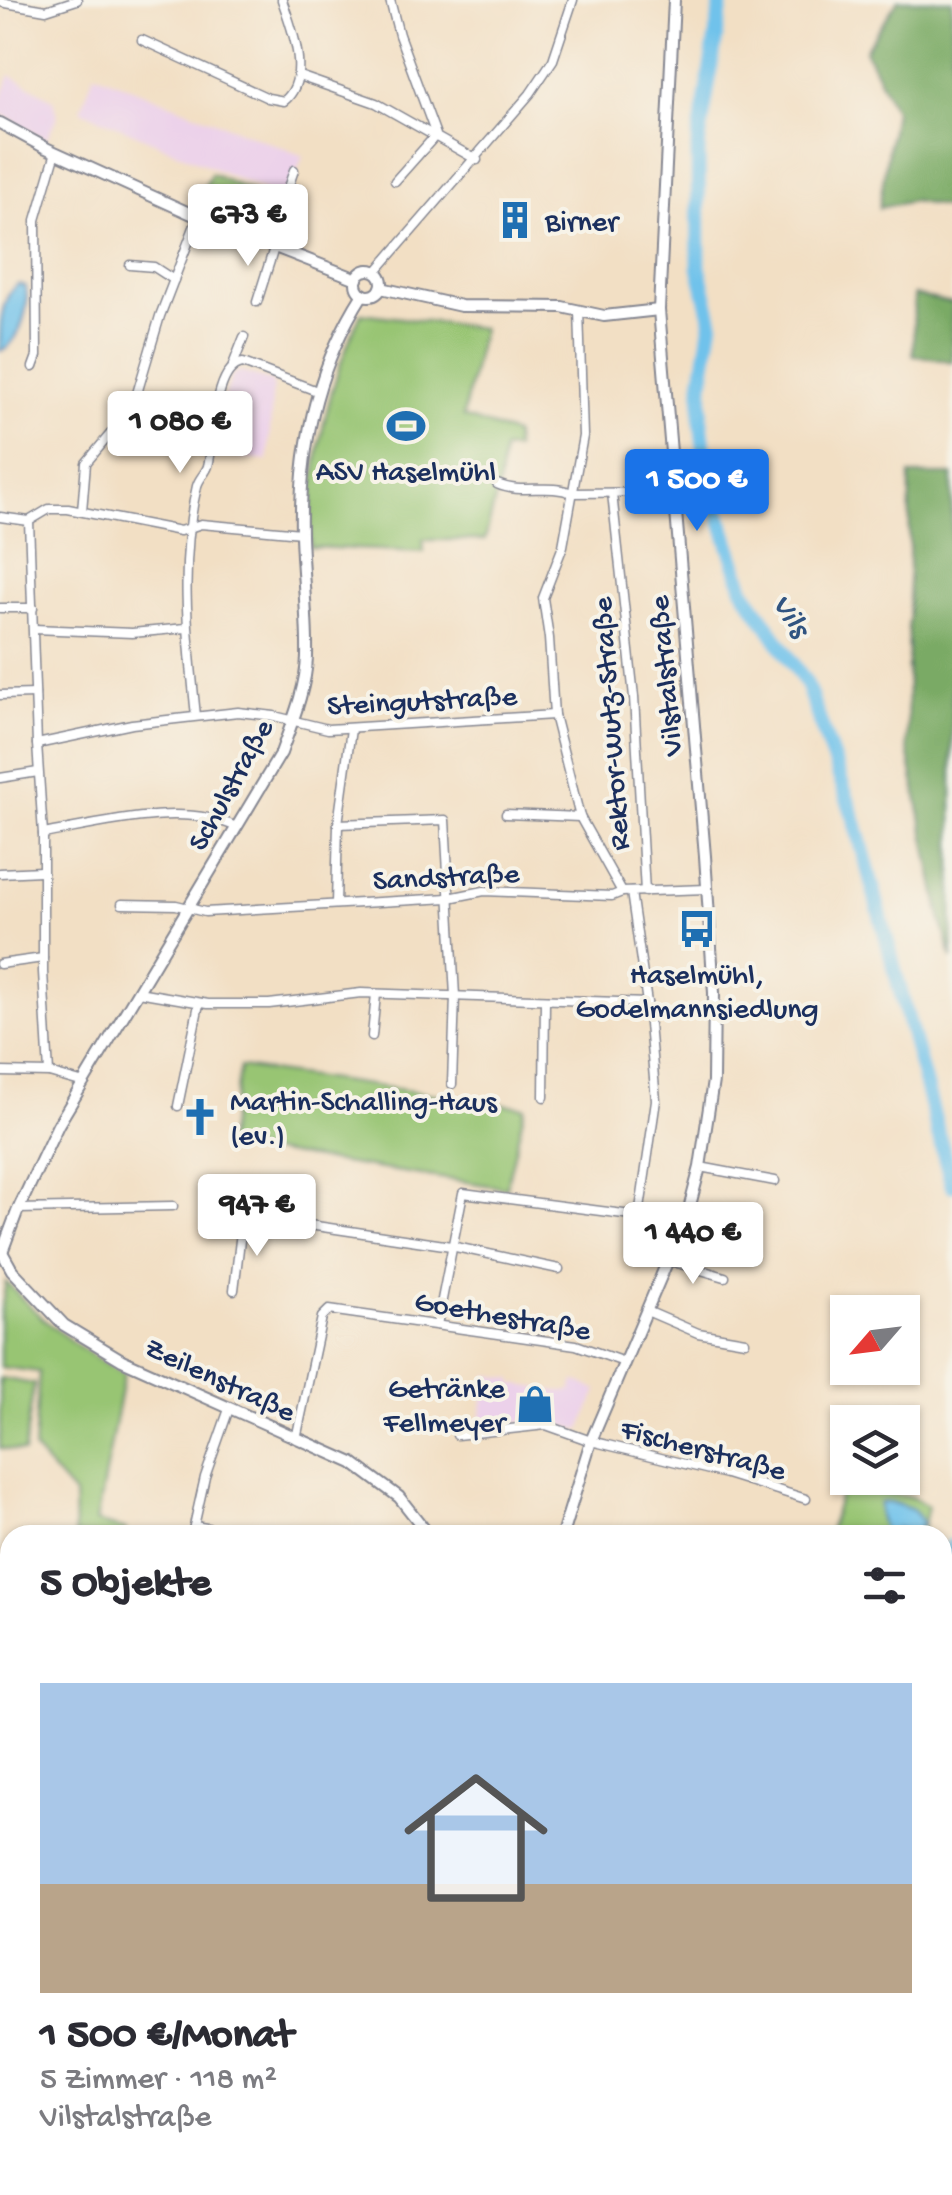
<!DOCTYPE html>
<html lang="de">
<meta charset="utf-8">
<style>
:root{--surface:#fff;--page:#f2f2f3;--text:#2b2b33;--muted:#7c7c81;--accent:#1a73e8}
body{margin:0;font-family:"Gochi Hand",sans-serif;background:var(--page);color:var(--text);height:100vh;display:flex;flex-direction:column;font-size:38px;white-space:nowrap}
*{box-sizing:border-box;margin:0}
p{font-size:32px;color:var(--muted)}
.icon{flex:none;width:55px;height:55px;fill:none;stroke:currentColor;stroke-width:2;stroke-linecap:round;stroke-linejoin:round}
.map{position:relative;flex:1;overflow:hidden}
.sheet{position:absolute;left:0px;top:1525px;width:952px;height:670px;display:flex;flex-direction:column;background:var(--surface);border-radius:30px 30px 0 0;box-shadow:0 2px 8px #0004}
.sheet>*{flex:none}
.needle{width:65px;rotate:242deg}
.controls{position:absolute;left:830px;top:1295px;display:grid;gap:20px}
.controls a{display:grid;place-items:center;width:90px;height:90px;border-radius:0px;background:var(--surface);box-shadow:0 2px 8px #0004;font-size:50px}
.price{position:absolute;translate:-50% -85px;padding:0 22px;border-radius:10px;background:#fff;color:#222;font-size:32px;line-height:65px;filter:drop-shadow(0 2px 5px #0008)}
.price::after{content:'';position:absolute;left:50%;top:60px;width:30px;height:22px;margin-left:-15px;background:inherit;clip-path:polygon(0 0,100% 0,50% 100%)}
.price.current{background:var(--accent);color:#fff}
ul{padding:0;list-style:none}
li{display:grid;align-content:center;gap:20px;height:530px;padding:0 40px}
li span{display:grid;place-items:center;height:310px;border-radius:0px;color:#555}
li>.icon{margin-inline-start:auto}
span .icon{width:180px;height:180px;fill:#fffc;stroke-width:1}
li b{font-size:42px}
h2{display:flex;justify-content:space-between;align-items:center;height:120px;padding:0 40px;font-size:42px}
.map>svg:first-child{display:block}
.built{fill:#ecd1ea}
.green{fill:#98c573;stroke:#5a7a68;stroke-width:2.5}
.forest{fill:#7aaa65;stroke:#4a6c62;stroke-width:2.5}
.water{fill:#6fc2eb;stroke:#4578a4;stroke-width:2.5}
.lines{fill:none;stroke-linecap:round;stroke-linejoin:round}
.stream{stroke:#6fc2eb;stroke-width:2.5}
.river{stroke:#6fc2eb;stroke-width:15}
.street-casing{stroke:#868791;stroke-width:11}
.secondary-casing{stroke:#868791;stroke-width:14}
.street{stroke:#fff;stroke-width:8}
.secondary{stroke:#fff;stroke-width:10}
.labels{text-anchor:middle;stroke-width:8;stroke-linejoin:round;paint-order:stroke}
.poi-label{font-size:30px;fill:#1b2f5e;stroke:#f7f3e8;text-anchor:start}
.street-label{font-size:30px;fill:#1b2f5e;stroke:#f7f3e8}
.water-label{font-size:32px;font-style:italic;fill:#305481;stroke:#f7f3e8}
</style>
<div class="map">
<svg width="952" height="2195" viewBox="0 0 952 2195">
<rect width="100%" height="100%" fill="#f7f3e8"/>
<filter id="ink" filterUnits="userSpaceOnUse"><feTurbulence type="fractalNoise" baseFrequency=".01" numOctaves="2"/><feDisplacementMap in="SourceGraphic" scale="20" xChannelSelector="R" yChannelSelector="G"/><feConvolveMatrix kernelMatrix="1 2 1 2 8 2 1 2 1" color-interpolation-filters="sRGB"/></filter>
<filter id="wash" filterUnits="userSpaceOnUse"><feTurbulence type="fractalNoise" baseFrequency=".0048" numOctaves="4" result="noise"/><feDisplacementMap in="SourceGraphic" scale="40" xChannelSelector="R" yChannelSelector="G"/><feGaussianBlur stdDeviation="2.25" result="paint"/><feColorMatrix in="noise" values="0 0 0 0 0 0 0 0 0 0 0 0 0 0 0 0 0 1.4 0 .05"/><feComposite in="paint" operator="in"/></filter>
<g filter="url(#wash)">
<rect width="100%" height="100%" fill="#f2dfc4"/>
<g class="built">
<polygon points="94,73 303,156 286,200 81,110"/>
<polygon points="10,75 53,99 57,117 46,140 0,113 0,102"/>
<polygon points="238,371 273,382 268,461 213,455 218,419 232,375"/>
<polygon points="488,1375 513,1379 513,1384 557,1391 571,1391 575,1381 598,1390 581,1430 538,1420 479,1426"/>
</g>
<g class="green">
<polygon points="211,174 252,192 238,224 196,205"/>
<path d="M 361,313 L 482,328 L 463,417 L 514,434 L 515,449 L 503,450 L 498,488 L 485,540 L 423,540 L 424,552 L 310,547 C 311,465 326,388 361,313 Z"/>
<polygon points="240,1067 525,1107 506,1188 226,1145"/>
<path d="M 6,1282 C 45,1324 75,1347 124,1374 L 96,1522 L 126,1530 L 125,1535 L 75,1535 L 74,1495 L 34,1450 L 39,1372 L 0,1367 L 0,1316 Z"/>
<polygon points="0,1378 34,1384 24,1452 0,1448"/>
<polygon points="842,1488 911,1497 928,1506 922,1535 828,1535"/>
<polygon points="0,1753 10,1761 10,1838 0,1860"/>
<polygon points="467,2185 528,2185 525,2195 459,2195"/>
</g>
<g class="forest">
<polygon points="898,0 952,0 952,73 946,147 952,158 952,209 913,201 879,208 894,110 865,50"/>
<polygon points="914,295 952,303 952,362 913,355"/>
<polygon points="910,475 952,475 952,959 941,920 907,746"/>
</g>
<g class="water">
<path d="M 18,284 L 25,286 C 31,306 20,343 0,351 C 0,329 0,297 18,284 Z"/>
<polygon points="890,1502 913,1510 923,1522 915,1535 897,1528 892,1535 885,1535 879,1516 880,1503"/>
</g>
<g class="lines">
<g class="stream">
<polyline points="0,1943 10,1950"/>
<polyline points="309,2185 314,2195"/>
<polyline points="492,2195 497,2185"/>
</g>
<g class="river">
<polyline points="722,0 698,146 699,267 712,321 702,383 701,421 707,475 744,590 806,683 855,820 952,1185"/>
<polyline points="942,1568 952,1546"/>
</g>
</g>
</g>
<g filter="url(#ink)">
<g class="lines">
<g class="street-casing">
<g id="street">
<polyline points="390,0 399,35 436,135 395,181"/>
<polyline points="0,2 46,10 77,0"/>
<path d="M 142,40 L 268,98 L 284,101 C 312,78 292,29 282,0"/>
<polyline points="299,76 376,103 477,160"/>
<polyline points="268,246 294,170"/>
<polyline points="130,265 154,267 174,280"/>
<polyline points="376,272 530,94 553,60 573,0"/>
<polyline points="257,302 274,248"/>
<polyline points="579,310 583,436 563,546 543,598 549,638 554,715 580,817 622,892"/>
<polyline points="233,365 244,337"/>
<polyline points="33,367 37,356 36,220 56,152"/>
<polyline points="115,431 160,441 210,447"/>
<path d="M 497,484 C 521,495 548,483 572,493 L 673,492"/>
<polyline points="612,493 634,697 645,892"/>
<polyline points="82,511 86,463 133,407 160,316 198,217"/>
<polyline points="0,517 29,521 49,509 68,509 180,531 201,524 301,533"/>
<polyline points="29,521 37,744 43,834 43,972 49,1073"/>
<polyline points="0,608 33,608"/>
<polyline points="34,629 132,633 186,628"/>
<polyline points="0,695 35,694"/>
<path d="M 196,716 C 188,639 179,562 197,486 C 199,478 206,473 208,466 C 215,442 212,367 243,363 L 317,391"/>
<polyline points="37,744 132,724 238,712 274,716 328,729 554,715"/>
<polyline points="0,778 38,772"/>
<polyline points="506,814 580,817"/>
<polyline points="338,824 445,820 455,996 452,1084"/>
<path d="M 43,834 C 99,824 184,801 236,827"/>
<polyline points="0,873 41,871"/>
<polyline points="631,892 647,1003 656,1100 639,1216"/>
<polyline points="122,904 176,905 205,912 449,898 484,891 612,896 622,892 707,889"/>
<polyline points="336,904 338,824 351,729"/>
<polyline points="0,964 43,958"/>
<polyline points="138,992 208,1004 269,1004 361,993 647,1003"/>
<polyline points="372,1036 376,994"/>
<polyline points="0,1072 49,1073 84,1083"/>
<polyline points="544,1097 545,1000"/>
<polyline points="178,1106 199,1004"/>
<polyline points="700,1167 775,1181"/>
<polyline points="18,1209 173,1206"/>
<polyline points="670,1261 725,1277"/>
<polyline points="234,1290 241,1232 255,1217 451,1246 559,1269"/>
<polyline points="647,1311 698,1333 745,1341"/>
<polyline points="437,1325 463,1193 639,1216 683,1230"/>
<polyline points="457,1435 546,1425 591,1441 726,1474 806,1499"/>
<polyline points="296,1439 322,1317 329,1310 576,1345 624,1362"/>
<polyline points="194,1526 250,1535"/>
<polyline points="192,1535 205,1477 229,1409"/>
<polyline points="942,1603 952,1589"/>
<polyline points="942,1685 952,1689"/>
<polyline points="0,1745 10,1753"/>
<polyline points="942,1762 952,1736"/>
<polyline points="942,1880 952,1866"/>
<polyline points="942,1898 952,1901"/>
<polyline points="942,2033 952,2028"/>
<polyline points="623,2185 636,2195"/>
<polyline points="912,2185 930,2195"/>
<polyline points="128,2191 133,2185"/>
<polyline points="228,2195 236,2185"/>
<polyline points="698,2195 712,2188 725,2195"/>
</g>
</g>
<g class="secondary-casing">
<g id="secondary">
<polyline points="0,123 46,148 198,217 357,279"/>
<circle cx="369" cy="283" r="13"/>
<polyline points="381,288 461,306 562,307 604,316 659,310"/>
<path d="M 2,1252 L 17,1212 L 58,1125 L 281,753 C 292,722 306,689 307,657 C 308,616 302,575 301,534 C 299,449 317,366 363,294"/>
<polyline points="2,1252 12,1270 64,1325 122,1360 353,1463 399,1497 429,1535"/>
<polyline points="562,1535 591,1441 688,1213 700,1167 713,1081 714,993 705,856 659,310 674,0"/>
<polyline points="0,2012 10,2017"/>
<polyline points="942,2099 952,2100"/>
<polyline points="266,2185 276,2195"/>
<polyline points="400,2195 407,2185"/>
<polyline points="737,2195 744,2185"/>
</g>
</g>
<use href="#street" class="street"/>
<use href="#secondary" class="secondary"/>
</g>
</g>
<defs>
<g id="building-bare" transform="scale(3)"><path d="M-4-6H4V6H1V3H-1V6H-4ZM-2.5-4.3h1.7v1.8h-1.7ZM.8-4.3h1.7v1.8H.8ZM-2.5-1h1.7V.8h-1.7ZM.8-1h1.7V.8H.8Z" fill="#1f6fb2" stroke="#f7f3e8" stroke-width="2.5" paint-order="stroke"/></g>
<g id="stadium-bare" transform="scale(3)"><path d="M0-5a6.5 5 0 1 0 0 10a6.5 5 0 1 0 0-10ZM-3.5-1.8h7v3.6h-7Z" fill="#1f6fb2" stroke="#f7f3e8" stroke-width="2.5" paint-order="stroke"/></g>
<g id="bus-bare" transform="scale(3)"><path d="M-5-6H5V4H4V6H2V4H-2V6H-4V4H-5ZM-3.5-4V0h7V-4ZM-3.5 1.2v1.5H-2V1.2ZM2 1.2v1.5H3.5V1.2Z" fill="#1f6fb2" stroke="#f7f3e8" stroke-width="2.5" paint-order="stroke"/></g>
<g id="church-bare" transform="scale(3)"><path d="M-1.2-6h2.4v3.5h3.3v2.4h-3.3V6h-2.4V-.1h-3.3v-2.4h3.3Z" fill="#1f6fb2" stroke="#f7f3e8" stroke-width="2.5" paint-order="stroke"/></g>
<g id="shop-bare" transform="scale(3)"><path d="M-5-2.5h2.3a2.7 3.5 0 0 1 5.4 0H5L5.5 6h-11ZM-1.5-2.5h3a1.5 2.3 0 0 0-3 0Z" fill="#1f6fb2" stroke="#f7f3e8" stroke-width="2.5" paint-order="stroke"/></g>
</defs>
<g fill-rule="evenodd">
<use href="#building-bare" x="515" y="220"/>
<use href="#stadium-bare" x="406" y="426"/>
<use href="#bus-bare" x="697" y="929"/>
<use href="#church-bare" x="200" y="1117"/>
<use href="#shop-bare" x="535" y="1404"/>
</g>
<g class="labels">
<g class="poi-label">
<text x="545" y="230">Birner</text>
<text x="406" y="480" text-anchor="middle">ASV Haselmühl</text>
<text x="697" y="983" text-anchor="middle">Haselmühl,<tspan x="697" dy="34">Godelmannsiedlung</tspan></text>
<text x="230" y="1110">Martin-Schalling-Haus<tspan x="230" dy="34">(ev.)</tspan></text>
<text x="505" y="1397" text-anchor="end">Getränke<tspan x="505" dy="34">Fellmeyer</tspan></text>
</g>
<g class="street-label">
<text transform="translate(664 676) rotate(-95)" y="10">Vilstalstraße</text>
<text transform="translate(422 699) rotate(-3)" y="10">Steingutstraße</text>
<text transform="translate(609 724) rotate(-94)" y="10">Rektor-Wutz-Straße</text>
<text transform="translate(229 784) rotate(-61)" y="10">Schulstraße</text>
<text transform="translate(446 875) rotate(-3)" y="10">Sandstraße</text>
<text transform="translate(503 1314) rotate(10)" y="10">Goethestraße</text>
<text transform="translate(221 1378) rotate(25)" y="10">Zeilenstraße</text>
<text transform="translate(704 1448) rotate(15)" y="10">Fischerstraße</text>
</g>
<g class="water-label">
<text transform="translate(793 614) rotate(57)" y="11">Vils</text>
</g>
</g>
</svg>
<div class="controls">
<a><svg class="needle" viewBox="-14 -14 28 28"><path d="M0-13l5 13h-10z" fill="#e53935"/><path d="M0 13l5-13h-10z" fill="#7c7c81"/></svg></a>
<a><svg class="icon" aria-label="layers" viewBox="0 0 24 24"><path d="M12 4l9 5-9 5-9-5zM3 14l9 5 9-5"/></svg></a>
</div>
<b class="price" style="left:248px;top:269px">673 €</b>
<b class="price" style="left:180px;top:476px">1 080 €</b>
<b class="price current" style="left:697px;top:534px">1 500 €</b>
<b class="price" style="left:257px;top:1259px">947 €</b>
<b class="price" style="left:693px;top:1287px">1 440 €</b>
<section class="sheet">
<h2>5 Objekte<svg class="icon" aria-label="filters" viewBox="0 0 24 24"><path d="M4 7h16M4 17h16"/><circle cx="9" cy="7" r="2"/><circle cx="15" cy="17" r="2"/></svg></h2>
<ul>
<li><span style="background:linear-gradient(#a9c7e8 65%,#b9a48a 0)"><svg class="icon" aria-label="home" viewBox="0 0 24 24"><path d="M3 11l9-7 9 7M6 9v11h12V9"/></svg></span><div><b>1 500 €/Monat</b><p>5 Zimmer · 118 m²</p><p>Vilstalstraße</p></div></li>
</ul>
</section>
</div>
